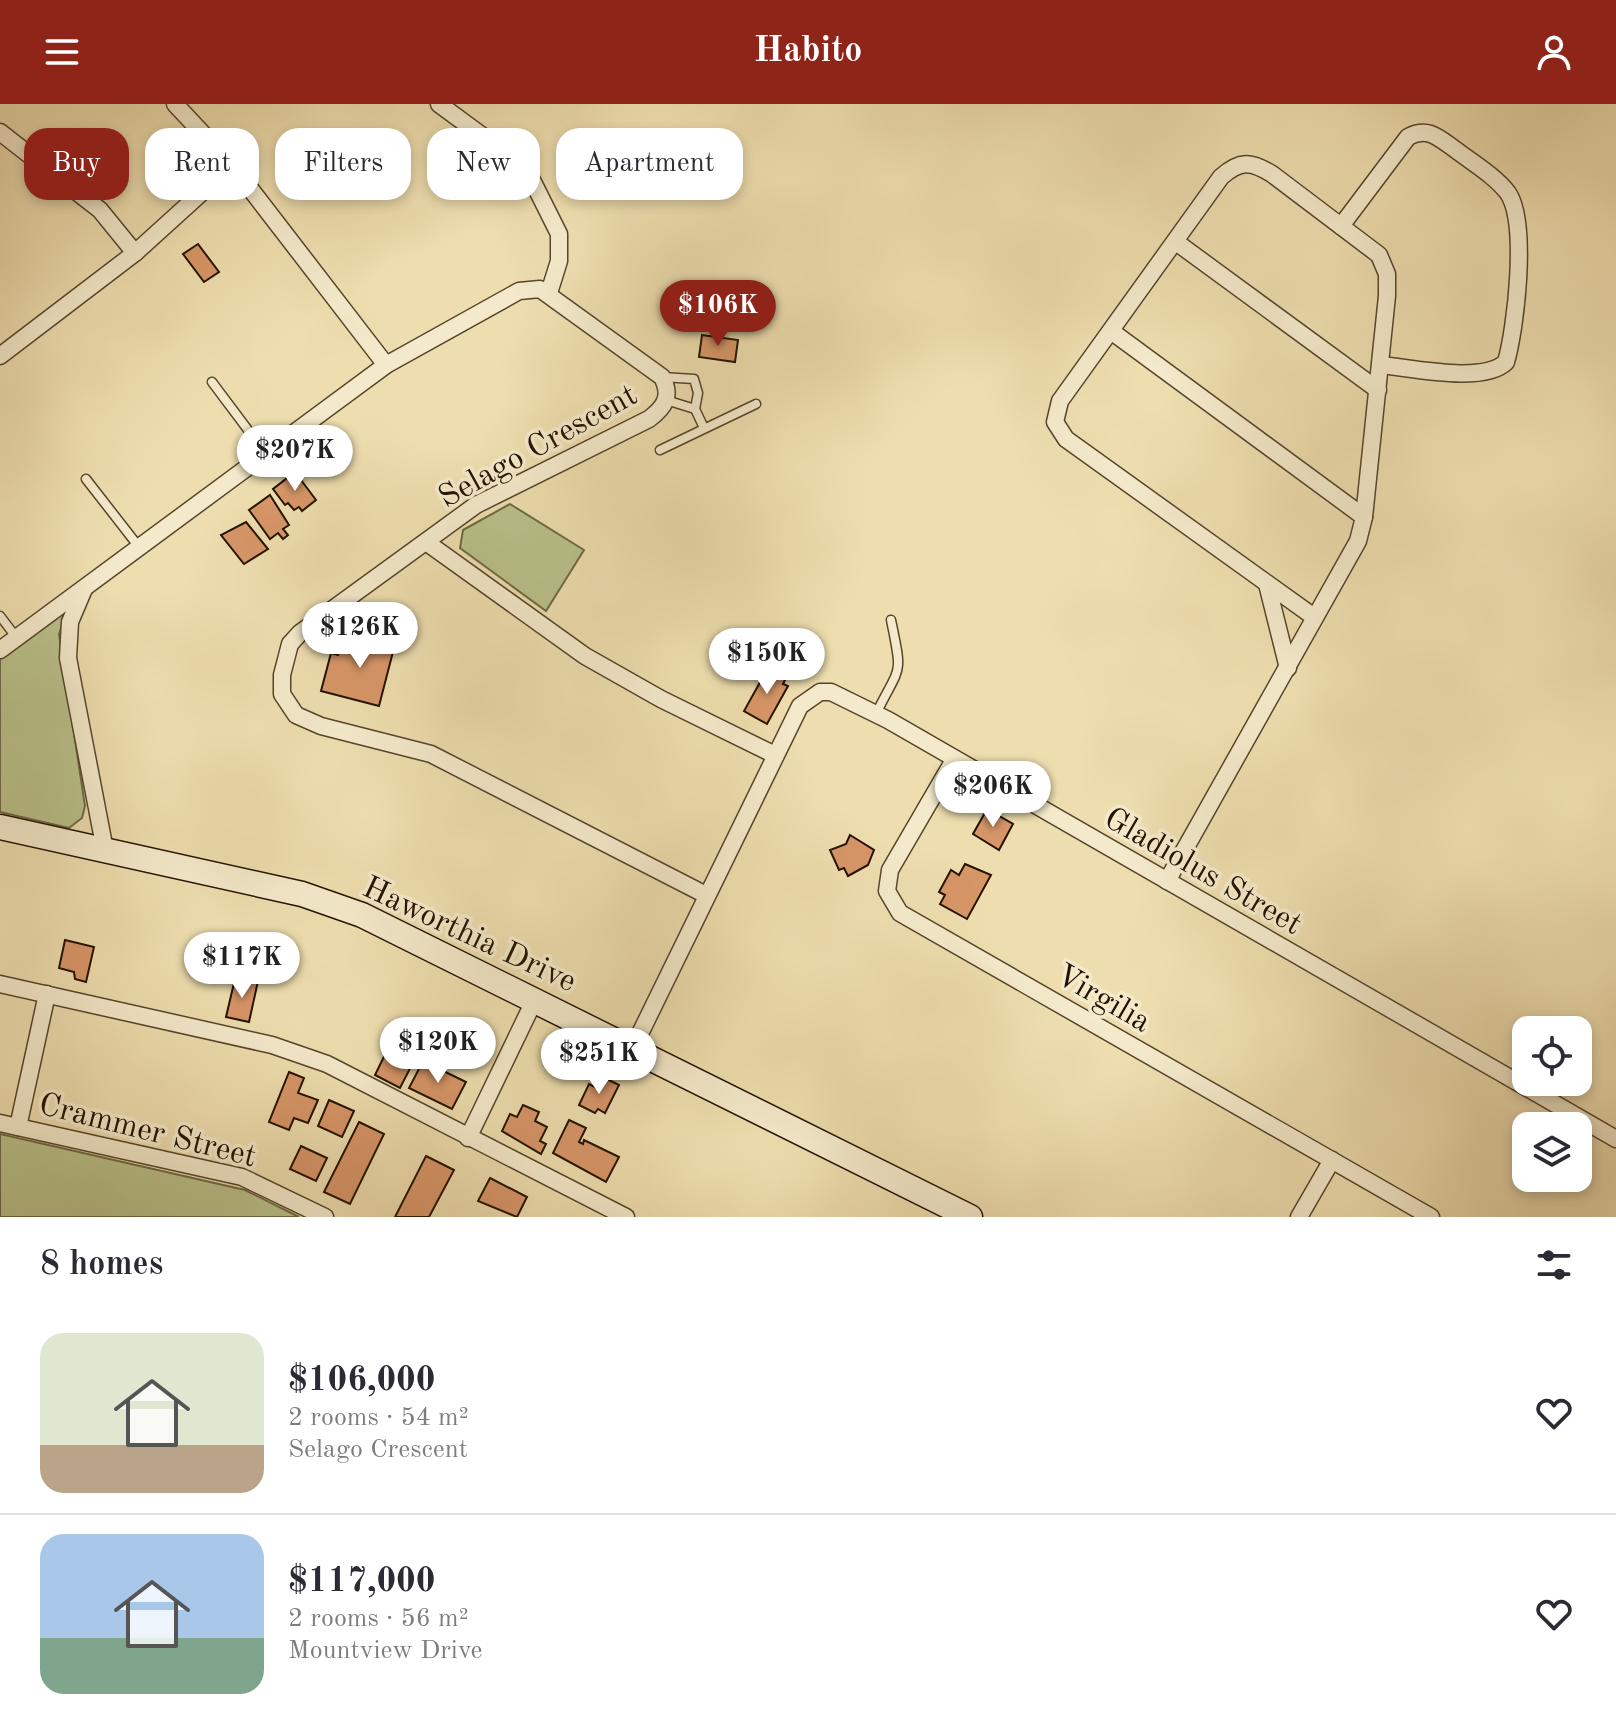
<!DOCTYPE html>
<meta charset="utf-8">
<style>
:root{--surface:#fff;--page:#f7f7f7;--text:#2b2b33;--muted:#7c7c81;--line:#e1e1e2;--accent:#8f2418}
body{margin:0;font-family:"Old Standard TT",serif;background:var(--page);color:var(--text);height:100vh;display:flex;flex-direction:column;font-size:30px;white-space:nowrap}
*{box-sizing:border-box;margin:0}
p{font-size:26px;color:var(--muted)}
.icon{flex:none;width:44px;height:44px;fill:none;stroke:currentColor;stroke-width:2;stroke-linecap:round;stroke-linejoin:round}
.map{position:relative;height:1113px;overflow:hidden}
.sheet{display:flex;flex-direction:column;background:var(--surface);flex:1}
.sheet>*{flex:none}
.banner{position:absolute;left:24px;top:24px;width:800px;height:72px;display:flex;gap:16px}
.fabs{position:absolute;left:1512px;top:912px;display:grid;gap:16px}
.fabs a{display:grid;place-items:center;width:80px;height:80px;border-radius:16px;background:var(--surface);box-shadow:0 4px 12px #0003;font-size:40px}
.price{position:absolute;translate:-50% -68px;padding:0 18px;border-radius:28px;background:#fff;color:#222;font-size:26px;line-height:52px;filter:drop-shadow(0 2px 4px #0008)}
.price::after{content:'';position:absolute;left:50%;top:48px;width:24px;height:18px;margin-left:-12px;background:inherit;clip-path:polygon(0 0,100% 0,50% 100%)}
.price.on{background:var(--accent);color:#fff}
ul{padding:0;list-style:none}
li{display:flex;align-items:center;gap:24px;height:200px;padding:0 40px}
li+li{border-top:2px solid var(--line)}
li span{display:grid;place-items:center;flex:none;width:224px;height:160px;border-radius:24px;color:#555}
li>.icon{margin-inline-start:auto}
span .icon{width:96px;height:96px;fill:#fffc;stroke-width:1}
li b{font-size:34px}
h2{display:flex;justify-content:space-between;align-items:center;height:96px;padding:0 40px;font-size:34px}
.chip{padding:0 28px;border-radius:24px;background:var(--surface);box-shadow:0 4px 12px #0003;font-size:28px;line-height:72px}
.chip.on{background:var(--accent);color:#fff}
header{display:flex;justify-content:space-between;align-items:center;height:104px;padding:0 40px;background:var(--accent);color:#fff;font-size:36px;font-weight:700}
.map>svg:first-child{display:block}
.green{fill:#b9c18a;stroke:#6e6a45;stroke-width:2}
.building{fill:#d79668;stroke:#241200;stroke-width:2}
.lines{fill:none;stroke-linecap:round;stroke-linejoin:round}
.lane-casing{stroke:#56452c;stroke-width:11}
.street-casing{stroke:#56452c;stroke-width:19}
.secondary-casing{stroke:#241200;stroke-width:27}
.lane{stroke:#f4eacb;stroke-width:8}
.street{stroke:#f4eacb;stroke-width:16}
.secondary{stroke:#f4eacb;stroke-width:24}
.labels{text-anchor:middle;stroke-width:7;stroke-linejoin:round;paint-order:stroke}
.street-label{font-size:32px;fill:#241200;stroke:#f4eacb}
</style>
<header><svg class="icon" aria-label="menu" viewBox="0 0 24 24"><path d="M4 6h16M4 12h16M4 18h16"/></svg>Habito<svg class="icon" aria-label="person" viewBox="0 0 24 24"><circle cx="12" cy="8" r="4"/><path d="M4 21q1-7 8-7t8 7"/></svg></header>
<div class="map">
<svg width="1616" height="1113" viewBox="0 0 1616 1113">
<rect width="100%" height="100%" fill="#eedeaf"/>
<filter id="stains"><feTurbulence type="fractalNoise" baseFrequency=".0025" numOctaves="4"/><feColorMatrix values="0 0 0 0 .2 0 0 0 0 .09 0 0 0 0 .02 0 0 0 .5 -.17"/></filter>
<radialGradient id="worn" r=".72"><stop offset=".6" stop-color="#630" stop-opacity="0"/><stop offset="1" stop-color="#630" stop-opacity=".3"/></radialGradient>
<g class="green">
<polygon points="510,400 584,446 546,507 460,444 463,426"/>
<polygon points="70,499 59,530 85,702 82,714 69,724 0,708 0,555"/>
<polygon points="0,1030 245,1086 299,1113 0,1113"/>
</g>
<g class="building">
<polygon points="198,140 219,168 204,178 183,150"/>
<polygon points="702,231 738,236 735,258 699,253"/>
<polygon points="295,368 316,396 302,407 299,403 294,406 288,399 285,401 273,385"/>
<polygon points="270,391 289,421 283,425 288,431 283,435 278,429 270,435 249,406"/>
<polygon points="246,418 268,445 244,460 221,431"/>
<polygon points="355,530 395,540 379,602 321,587 331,549 338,551 340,541 351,543"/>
<polygon points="768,564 786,574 783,580 788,582 767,620 744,607"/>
<polygon points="987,705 1013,720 999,746 973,730"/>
<polygon points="850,731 874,746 868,761 848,772 844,764 839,766 830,746 846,740"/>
<polygon points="965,760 991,771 967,815 940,800 945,791 939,788 951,766 959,771"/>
<polygon points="65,836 94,843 86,878 75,875 74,868 59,864"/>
<polygon points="243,874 258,877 249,918 226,913 234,879 241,881"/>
<polygon points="393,934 419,947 400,984 375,971"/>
<polygon points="423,957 466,978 452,1005 409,984"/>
<polygon points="289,968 304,974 298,989 318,996 308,1019 294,1014 289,1026 269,1018"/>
<polygon points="605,974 619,981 605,1009 598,1005 595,1009 579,1001 589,980 599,985"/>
<polygon points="329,996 354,1007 342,1033 318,1022"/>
<polygon points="523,1001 539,1008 535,1017 547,1023 540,1037 546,1040 541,1050 502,1027 510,1010 517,1013"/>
<polygon points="569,1016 586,1024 579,1038 583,1040 584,1036 619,1053 606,1078 553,1049"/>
<polygon points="359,1018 384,1030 350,1100 324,1088"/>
<polygon points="301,1042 327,1054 316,1077 290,1065"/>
<polygon points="426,1052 454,1066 429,1113 395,1113"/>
<polygon points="490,1074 527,1093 517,1113 478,1097"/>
</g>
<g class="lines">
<g class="lane-casing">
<g id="lane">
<polyline points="662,273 694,275 698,289 695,305 704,324"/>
<polyline points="212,278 266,350"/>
<polyline points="666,296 695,305"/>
<polyline points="660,346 756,300"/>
<polyline points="86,375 139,443"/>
<polyline points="0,512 16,533"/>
<path d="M 876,610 C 901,559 903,574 891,516"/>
</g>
</g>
<g class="street-casing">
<g id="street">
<polyline points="175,0 232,61 386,261"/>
<polyline points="439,0 511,53 532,76 559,130 559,157 549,189"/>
<polyline points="0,28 100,106 135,149"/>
<path d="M 1341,122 L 1408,33 C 1428,22 1439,34 1456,46 C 1473,59 1495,72 1508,89 C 1528,119 1516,223 1506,258 C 1484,280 1412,264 1381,261"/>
<polyline points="1176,138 1378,286"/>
<polyline points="1111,227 1364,413"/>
<polyline points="0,252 135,149 232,61"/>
<polyline points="426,438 585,552 661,595 775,651"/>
<polyline points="1267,480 1288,564"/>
<polyline points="84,485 70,518 68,554 105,746"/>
<path d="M 0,546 L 386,261 L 519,187 L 540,185 L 662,273 C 672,292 665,303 649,315 L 476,401 L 300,529 L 290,540 L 282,571 L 282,590 L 296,611 L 321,622 L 431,650 L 706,791"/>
<polyline points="954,656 890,766 887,787 900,809 1431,1113"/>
<path d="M 1167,777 L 1358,437 L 1364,413 L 1387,192 L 1387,170 L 1379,151 L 1272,70 C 1251,57 1240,56 1221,73 L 1060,297 L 1055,318 L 1066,335 L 1314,513"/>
<polyline points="0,880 272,941 327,960 626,1113"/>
<polyline points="633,944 800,602 820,588 831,588 888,616 1616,1035"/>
<polyline points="0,1019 242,1073 325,1113"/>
<polyline points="18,1023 47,890"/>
<polyline points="468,1034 535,895"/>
<polyline points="1299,1113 1332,1056"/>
</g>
</g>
<g class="secondary-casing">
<polyline id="secondary" points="0,723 302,790 362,811 970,1113"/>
</g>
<use href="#lane" class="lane"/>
<use href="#street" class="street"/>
<use href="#secondary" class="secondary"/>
</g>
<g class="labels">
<g class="street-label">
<text transform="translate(537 341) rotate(-29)" y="11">Selago Crescent</text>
<text transform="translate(1204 766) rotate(30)" y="11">Gladiolus Street</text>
<text transform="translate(470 829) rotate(25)" y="11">Haworthia Drive</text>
<text transform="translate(1104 893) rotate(30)" y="11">Virgilia</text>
<text transform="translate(148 1025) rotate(14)" y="11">Crammer Street</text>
</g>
</g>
<rect width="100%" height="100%" filter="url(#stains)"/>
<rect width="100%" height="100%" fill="url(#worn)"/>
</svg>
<div class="fabs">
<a><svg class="icon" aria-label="locate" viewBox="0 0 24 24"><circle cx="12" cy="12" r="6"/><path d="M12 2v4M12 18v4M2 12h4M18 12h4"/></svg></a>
<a><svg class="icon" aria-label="layers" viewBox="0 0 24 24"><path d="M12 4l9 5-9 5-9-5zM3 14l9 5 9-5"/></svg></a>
</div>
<b class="price on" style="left:718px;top:244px">$106K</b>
<b class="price" style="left:295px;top:389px">$207K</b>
<b class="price" style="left:360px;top:566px">$126K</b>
<b class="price" style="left:767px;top:592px">$150K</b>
<b class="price" style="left:993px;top:725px">$206K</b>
<b class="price" style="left:242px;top:896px">$117K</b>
<b class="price" style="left:438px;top:981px">$120K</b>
<b class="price" style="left:599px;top:992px">$251K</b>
<div class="banner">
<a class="chip on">Buy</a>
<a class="chip">Rent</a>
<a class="chip">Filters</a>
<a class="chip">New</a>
<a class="chip">Apartment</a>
</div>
</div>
<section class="sheet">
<h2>8 homes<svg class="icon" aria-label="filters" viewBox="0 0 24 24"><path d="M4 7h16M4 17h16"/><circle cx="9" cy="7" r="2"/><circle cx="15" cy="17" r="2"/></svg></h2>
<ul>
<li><span style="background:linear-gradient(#dfe7d0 70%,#b9a48a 0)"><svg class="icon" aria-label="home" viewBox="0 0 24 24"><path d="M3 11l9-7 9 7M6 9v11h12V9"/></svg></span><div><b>$106,000</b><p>2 rooms · 54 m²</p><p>Selago Crescent</p></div><svg class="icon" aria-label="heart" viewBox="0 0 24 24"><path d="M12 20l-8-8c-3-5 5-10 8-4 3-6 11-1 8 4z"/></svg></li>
<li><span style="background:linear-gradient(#a9c7e8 65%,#7fa58c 0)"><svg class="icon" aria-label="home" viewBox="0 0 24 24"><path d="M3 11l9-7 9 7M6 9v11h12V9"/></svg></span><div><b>$117,000</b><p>2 rooms · 56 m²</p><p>Mountview Drive</p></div><svg class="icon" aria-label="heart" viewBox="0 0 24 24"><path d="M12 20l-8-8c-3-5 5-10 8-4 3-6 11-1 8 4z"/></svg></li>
</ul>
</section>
